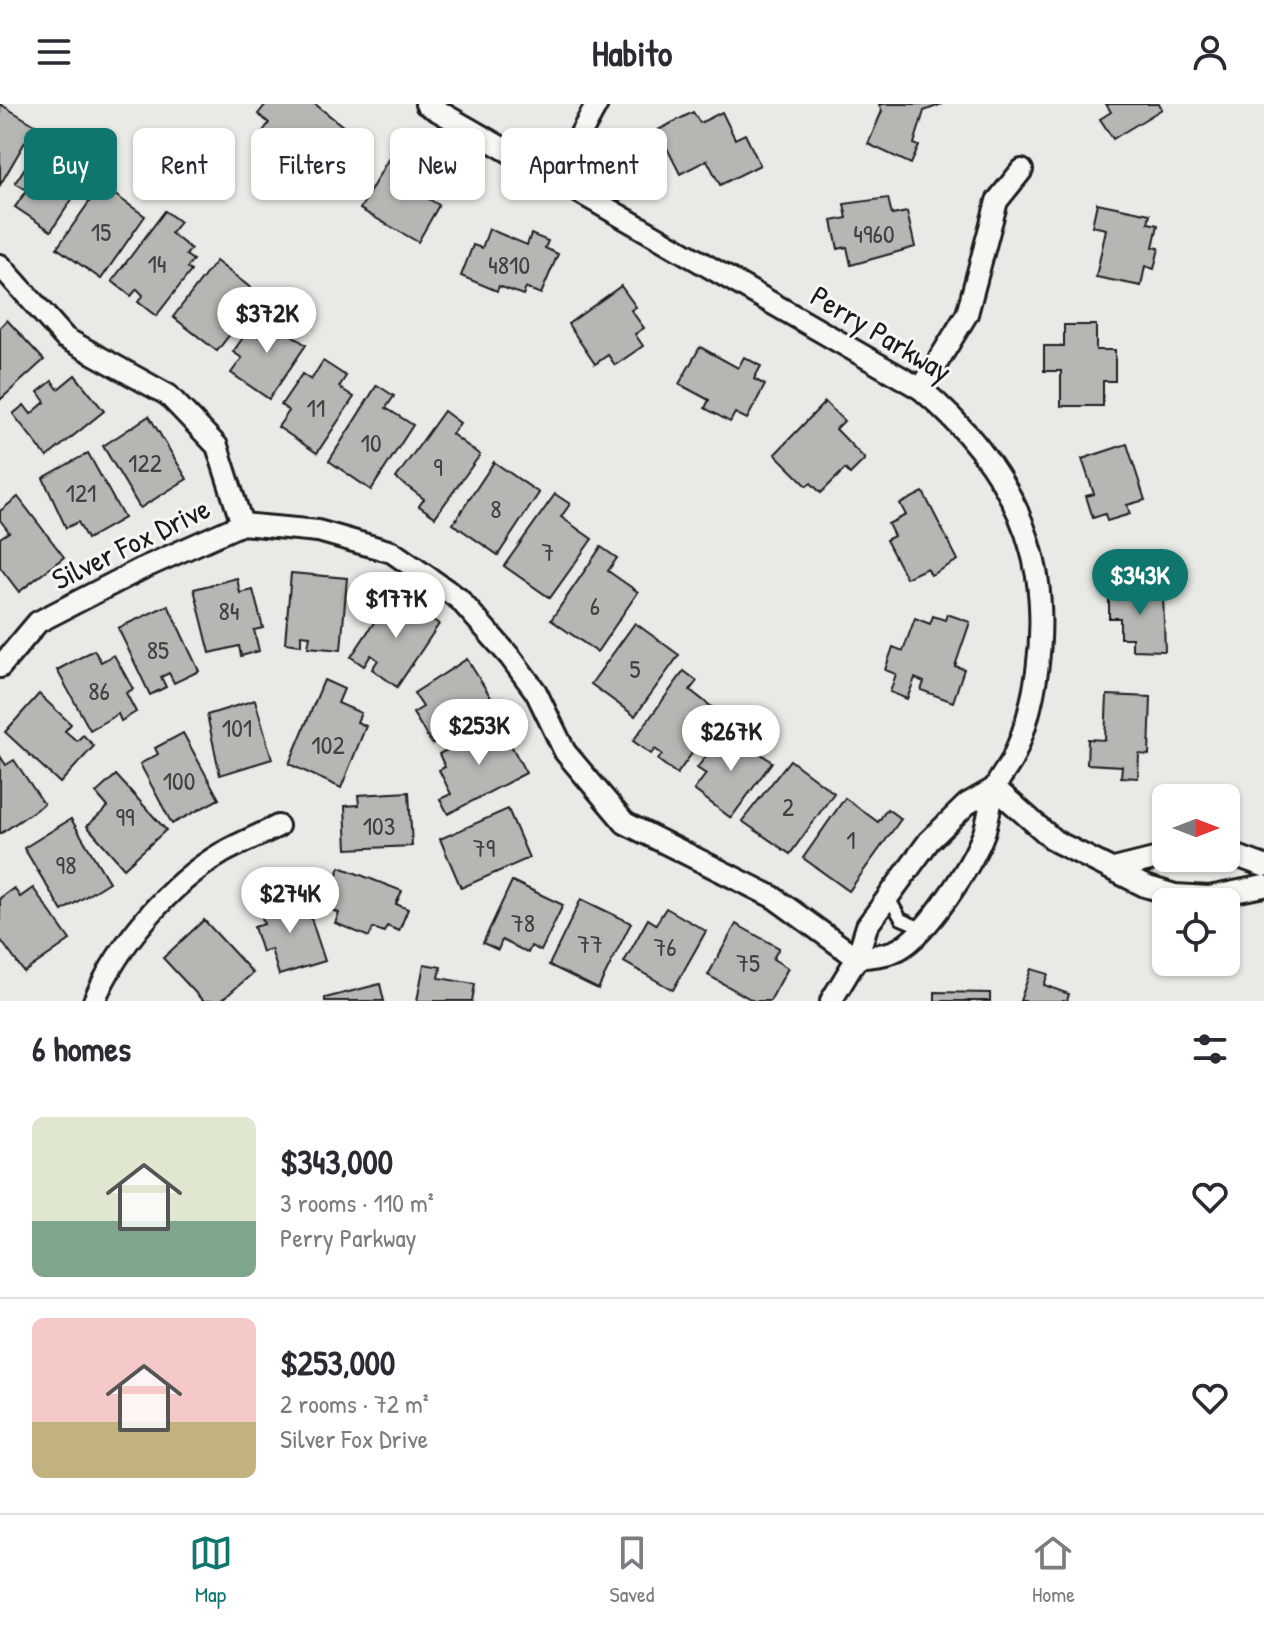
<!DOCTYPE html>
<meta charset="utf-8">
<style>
:root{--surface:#fff;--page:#f7f7f7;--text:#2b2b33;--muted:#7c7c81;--line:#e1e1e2;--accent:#0f766e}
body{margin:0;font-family:"Patrick Hand",sans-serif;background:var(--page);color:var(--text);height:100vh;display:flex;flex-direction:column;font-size:30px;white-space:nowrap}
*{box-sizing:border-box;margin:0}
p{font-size:26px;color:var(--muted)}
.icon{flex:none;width:44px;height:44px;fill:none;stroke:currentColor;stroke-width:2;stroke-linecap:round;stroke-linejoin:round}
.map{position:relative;height:897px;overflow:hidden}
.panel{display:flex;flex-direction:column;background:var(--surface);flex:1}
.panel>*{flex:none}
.banner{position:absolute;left:24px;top:24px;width:800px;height:72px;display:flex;gap:16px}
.needle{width:52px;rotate:90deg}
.controls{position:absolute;left:1152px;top:680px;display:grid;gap:16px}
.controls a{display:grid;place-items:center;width:88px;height:88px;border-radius:12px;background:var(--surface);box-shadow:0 2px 6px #0004;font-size:40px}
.price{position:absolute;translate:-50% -68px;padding:0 18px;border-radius:28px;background:#fff;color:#222;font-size:26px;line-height:52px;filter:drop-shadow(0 2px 4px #0008)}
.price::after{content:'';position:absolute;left:50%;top:48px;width:24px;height:18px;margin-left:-12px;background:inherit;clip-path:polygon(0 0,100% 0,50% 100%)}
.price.active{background:var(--accent);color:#fff}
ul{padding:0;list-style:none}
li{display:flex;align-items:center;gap:24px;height:200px;padding:0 32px}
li+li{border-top:2px solid var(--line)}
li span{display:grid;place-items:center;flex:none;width:224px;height:160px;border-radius:12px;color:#555}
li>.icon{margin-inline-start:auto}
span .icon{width:96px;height:96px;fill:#fffc;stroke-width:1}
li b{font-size:34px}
h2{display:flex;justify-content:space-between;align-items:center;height:96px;padding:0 32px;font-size:34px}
.tag{padding:0 28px;border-radius:12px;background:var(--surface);box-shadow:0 2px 6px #0004;font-size:28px;line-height:72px}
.tag.active{background:var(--accent);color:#fff}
header{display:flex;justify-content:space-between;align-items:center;height:104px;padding:0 32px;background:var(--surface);font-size:36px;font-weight:800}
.menu{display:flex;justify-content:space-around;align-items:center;height:112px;border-top:2px solid var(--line);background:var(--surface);font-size:22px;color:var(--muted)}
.menu a{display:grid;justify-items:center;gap:4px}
.menu .active{color:var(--accent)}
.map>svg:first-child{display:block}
.building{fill:#b6b6b3;stroke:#1c1c1c;stroke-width:2}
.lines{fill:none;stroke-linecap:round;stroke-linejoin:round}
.lane-casing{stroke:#1c1c1c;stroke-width:16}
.street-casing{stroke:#1c1c1c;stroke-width:26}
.lane{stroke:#f6f6f2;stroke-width:10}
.street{stroke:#f6f6f2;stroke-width:20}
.labels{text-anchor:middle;stroke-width:6;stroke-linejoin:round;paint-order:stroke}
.number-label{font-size:26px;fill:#424242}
.street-label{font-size:30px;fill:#1c1c1c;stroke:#f6f6f2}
</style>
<header><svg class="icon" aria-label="menu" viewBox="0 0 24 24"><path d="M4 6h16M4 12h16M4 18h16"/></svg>Habito<svg class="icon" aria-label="person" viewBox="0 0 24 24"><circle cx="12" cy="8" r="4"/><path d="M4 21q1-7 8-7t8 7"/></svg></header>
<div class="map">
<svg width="1264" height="897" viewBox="0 0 1264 897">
<rect width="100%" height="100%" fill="#e9e9e5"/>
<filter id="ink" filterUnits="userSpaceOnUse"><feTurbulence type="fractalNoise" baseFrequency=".0125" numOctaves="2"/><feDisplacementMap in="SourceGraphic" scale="16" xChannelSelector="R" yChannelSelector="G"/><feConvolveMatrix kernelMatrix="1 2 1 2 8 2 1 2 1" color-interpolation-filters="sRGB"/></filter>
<g filter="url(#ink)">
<g class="building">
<polygon points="0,0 35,21 0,81"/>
<polygon points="266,0 315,0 344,23 319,55 301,41 291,54 261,30 269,19 258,10"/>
<polygon points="879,0 942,0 924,7 914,40 919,42 911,60 868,40 882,7"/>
<polygon points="1106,0 1159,0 1162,5 1113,35 1100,15 1111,8"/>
<polygon points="693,8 700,19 722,8 735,35 745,30 760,61 720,81 707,56 680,70 658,26"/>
<polygon points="60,36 76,46 68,58 88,71 51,127 15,103 27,86 15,79 36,47 48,55"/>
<polygon points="391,50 417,64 406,82 439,101 418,138 360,105"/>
<polygon points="101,81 145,112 101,175 57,144"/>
<polygon points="888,94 892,111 907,108 915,143 851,161 847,143 838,145 832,117 847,114 844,100"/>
<polygon points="1097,99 1150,110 1148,119 1158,121 1153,143 1159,144 1154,165 1145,162 1141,182 1096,173 1106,125 1092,122"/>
<polygon points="165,107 180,118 171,129 191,145 186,151 193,156 187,164 191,167 156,212 138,198 143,191 137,185 131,192 112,177"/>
<polygon points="489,125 527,141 531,130 548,137 545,144 558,150 541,190 526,184 523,191 499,182 497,187 461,172 473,141 482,144"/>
<polygon points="216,157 260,191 217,247 173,213"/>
<polygon points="621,182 636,203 631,206 644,224 635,230 643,242 615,261 608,251 595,260 568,220"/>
<polygon points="278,205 293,216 286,227 306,241 269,295 231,269 242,254 233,248 253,219 264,226"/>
<polygon points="7,216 44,256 0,296 0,223"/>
<polygon points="1064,221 1096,221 1096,246 1115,246 1115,277 1103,277 1103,302 1061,302 1061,267 1044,267 1044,242 1064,242"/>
<polygon points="700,243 738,264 744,253 761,262 754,275 765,281 747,315 735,309 730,318 705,304 709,296 679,280"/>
<polygon points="323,257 346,272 339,283 354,293 317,349 278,323 289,307 281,301 302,270 311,276"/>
<polygon points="75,271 104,307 47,353 13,310 24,301 31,310 45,298 38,288 52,277 58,285"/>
<polygon points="377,281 394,292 386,304 413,321 371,386 329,357"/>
<polygon points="825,298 844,317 836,325 865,355 850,370 845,365 821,389 811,379 807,382 775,350"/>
<polygon points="444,307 460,319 452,330 480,351 435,413 419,402 424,395 396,374"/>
<polygon points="149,312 187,375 140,404 103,342"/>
<polygon points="1127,340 1145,396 1127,401 1130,410 1107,417 1105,410 1093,414 1086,392 1094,390 1082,355"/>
<polygon points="88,349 124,414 87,435 78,418 66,424 43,374"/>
<polygon points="494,358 539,389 498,451 453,420"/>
<polygon points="923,388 958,456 931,471 927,464 906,474 886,436 894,432 888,420 906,411 900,400"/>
<polygon points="555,390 570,400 561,413 592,435 550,494 504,462"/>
<polygon points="18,393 64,453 19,488 0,463 0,434 9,428 0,416 0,407"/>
<polygon points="601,443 617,454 608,467 638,488 597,548 551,516"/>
<polygon points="291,469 347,474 341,546 308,543 310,532 301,531 301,541 285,539"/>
<polygon points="237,474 240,489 253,486 263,524 254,526 259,547 241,552 239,542 210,549 194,485"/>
<polygon points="1127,479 1150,480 1149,491 1163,491 1165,547 1132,546 1132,534 1120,534 1120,514 1109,514 1109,489 1127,489"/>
<polygon points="393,490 439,520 397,583 372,565 378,556 371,551 364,562 351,553"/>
<polygon points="168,501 199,567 174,579 169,569 161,573 166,583 150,591 118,524"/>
<polygon points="947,510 970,518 955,562 964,565 953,598 921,586 924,578 915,574 907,595 890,588 896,570 885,566 893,543 903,547 915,514 930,520 933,512 945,516"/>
<polygon points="635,519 679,551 635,612 591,580"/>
<polygon points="94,546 101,558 114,551 133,585 126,589 136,608 121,617 118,610 90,626 57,566"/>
<polygon points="467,555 495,600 432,640 413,609 423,603 414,589"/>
<polygon points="684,567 697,577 690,586 713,604 708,610 716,616 677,670 658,656 662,650 655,645 651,650 633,637"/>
<polygon points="324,576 344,585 338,599 361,609 357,618 366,622 341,684 289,660"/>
<polygon points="39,590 71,620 65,627 77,637 83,631 94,642 60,679 5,628"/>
<polygon points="1107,591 1151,593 1149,651 1139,650 1138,674 1121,673 1122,662 1087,660 1088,635 1105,636"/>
<polygon points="255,596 272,655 220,671 207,611"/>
<polygon points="499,619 526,669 448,710 440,695 451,690 439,666 445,663 439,650"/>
<polygon points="727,625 772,658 731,714 694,686 706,670 697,664"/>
<polygon points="183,629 219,695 172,720 140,660 158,650 155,644"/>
<polygon points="0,652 6,661 14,656 44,700 0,730"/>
<polygon points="790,656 834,689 790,750 742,717"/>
<polygon points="116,671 166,726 124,764 87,722 108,703 96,689"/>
<polygon points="409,688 412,742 347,745 345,702 359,701 358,691"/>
<polygon points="845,694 878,718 887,705 901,715 849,787 803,754"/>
<polygon points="508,705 529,754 461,784 440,735"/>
<polygon points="71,715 109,778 62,807 24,744"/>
<polygon points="340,763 402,787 396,800 408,805 399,827 387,822 384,828 373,824 369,833 335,819 339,809 324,803"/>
<polygon points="512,777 563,801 541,847 531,842 528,849 502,836 498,846 483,839"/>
<polygon points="14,784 20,793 33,784 70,836 24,868 0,835 0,794"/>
<polygon points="303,790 325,857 279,871 271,845 262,848 254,823 264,820 259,805"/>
<polygon points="581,795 631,819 598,885 549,861"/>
<polygon points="666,804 706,827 673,886 624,858 648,815 656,820"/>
<polygon points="204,816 253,869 221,897 203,897 163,854"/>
<polygon points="736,820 779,844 773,855 788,864 770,897 754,897 708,871"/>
<polygon points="424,860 441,863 439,874 475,880 472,897 417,897"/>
<polygon points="1031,865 1048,870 1044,881 1069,890 1067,897 1020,897"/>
<polygon points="380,880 384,897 325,897 325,894"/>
<polygon points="935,888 990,889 990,897 935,897"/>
</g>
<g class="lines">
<g class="lane-casing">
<polyline id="lane" points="889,794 901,815 922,824"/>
</g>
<g class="street-casing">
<g id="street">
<path d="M 426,0 L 921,285 C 979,334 1024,395 1037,472 C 1046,531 1037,601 1012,656 C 1007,665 1000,673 996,682 C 990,697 989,714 984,729 C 972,761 928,829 899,845 C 886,852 870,852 857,854"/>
<polyline points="556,75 597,0"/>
<polyline points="0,161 65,234 168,291 217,342 242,420"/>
<polyline points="921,285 967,210 997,97 1022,66"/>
<polyline points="0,563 38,518 141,465 242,420 318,427 392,448 459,495 511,554 536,588 565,648 625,719 773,793 857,854"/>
<polyline points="995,684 1055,737 1145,782 1175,791 1209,793 1264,782"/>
<polyline points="1226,748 1264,762"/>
<polyline points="1114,765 1166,752"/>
<path d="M 94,897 C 118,841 169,780 222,749 C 240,739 260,731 278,722"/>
<polyline points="831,897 857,854 867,822 929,737 967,700 995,684"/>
</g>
</g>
<use href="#lane" class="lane"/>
<use href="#street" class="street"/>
</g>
</g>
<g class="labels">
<g class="number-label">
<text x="101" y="137">15</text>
<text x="874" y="139">4960</text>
<text x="157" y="169">14</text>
<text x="509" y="170">4810</text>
<text x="316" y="313">11</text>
<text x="371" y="348">10</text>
<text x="145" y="368">122</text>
<text x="438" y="372">9</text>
<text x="81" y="398">121</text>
<text x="496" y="414">8</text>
<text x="548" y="457">7</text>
<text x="595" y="511">6</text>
<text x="229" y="516">84</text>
<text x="158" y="555">85</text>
<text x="635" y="574">5</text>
<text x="99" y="596">86</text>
<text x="237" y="633">101</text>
<text x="328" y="650">102</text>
<text x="179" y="686">100</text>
<text x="788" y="712">2</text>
<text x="125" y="722">99</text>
<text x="379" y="731">103</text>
<text x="851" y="745">1</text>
<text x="484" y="753">79</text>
<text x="66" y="770">98</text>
<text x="523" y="828">78</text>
<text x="590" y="849">77</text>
<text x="665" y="852">76</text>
<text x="748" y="868">75</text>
</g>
<g class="street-label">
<text transform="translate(881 230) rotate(31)" y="10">Perry Parkway</text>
<text transform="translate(131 440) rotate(-26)" y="10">Silver Fox Drive</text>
</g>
</g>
</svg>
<div class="controls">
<a><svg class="needle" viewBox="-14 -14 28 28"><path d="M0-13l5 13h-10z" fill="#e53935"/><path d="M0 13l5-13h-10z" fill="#7c7c81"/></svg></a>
<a><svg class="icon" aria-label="locate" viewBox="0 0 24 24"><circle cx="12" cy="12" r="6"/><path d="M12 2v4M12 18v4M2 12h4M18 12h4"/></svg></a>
</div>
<b class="price" style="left:267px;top:251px">$372K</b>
<b class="price active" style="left:1140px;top:513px">$343K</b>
<b class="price" style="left:396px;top:536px">$177K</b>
<b class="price" style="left:479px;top:663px">$253K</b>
<b class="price" style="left:731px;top:669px">$267K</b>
<b class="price" style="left:290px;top:831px">$274K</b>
<div class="banner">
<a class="tag active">Buy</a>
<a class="tag">Rent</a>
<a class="tag">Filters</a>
<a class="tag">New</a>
<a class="tag">Apartment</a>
</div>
</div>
<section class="panel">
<h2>6 homes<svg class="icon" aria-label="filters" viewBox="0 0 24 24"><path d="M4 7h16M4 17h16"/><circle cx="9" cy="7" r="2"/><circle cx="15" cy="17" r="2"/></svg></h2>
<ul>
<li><span style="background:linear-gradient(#dfe7d0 65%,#7fa58c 0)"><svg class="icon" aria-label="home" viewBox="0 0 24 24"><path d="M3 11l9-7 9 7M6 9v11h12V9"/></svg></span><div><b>$343,000</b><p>3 rooms · 110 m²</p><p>Perry Parkway</p></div><svg class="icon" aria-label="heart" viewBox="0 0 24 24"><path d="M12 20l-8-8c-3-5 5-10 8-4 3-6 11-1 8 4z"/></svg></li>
<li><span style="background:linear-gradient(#f6c9c9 65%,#c2b280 0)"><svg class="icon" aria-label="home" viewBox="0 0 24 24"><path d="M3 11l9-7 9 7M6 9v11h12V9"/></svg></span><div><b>$253,000</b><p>2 rooms · 72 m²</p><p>Silver Fox Drive</p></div><svg class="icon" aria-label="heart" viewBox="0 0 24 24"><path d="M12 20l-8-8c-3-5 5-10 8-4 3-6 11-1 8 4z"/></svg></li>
</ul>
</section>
<nav class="menu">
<a class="active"><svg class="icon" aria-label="map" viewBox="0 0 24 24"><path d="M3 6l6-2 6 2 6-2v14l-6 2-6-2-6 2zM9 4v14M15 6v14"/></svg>Map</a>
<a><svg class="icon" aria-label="saved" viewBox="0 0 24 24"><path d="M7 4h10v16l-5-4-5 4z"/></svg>Saved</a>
<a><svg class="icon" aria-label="home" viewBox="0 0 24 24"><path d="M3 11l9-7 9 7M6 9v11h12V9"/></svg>Home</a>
</nav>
